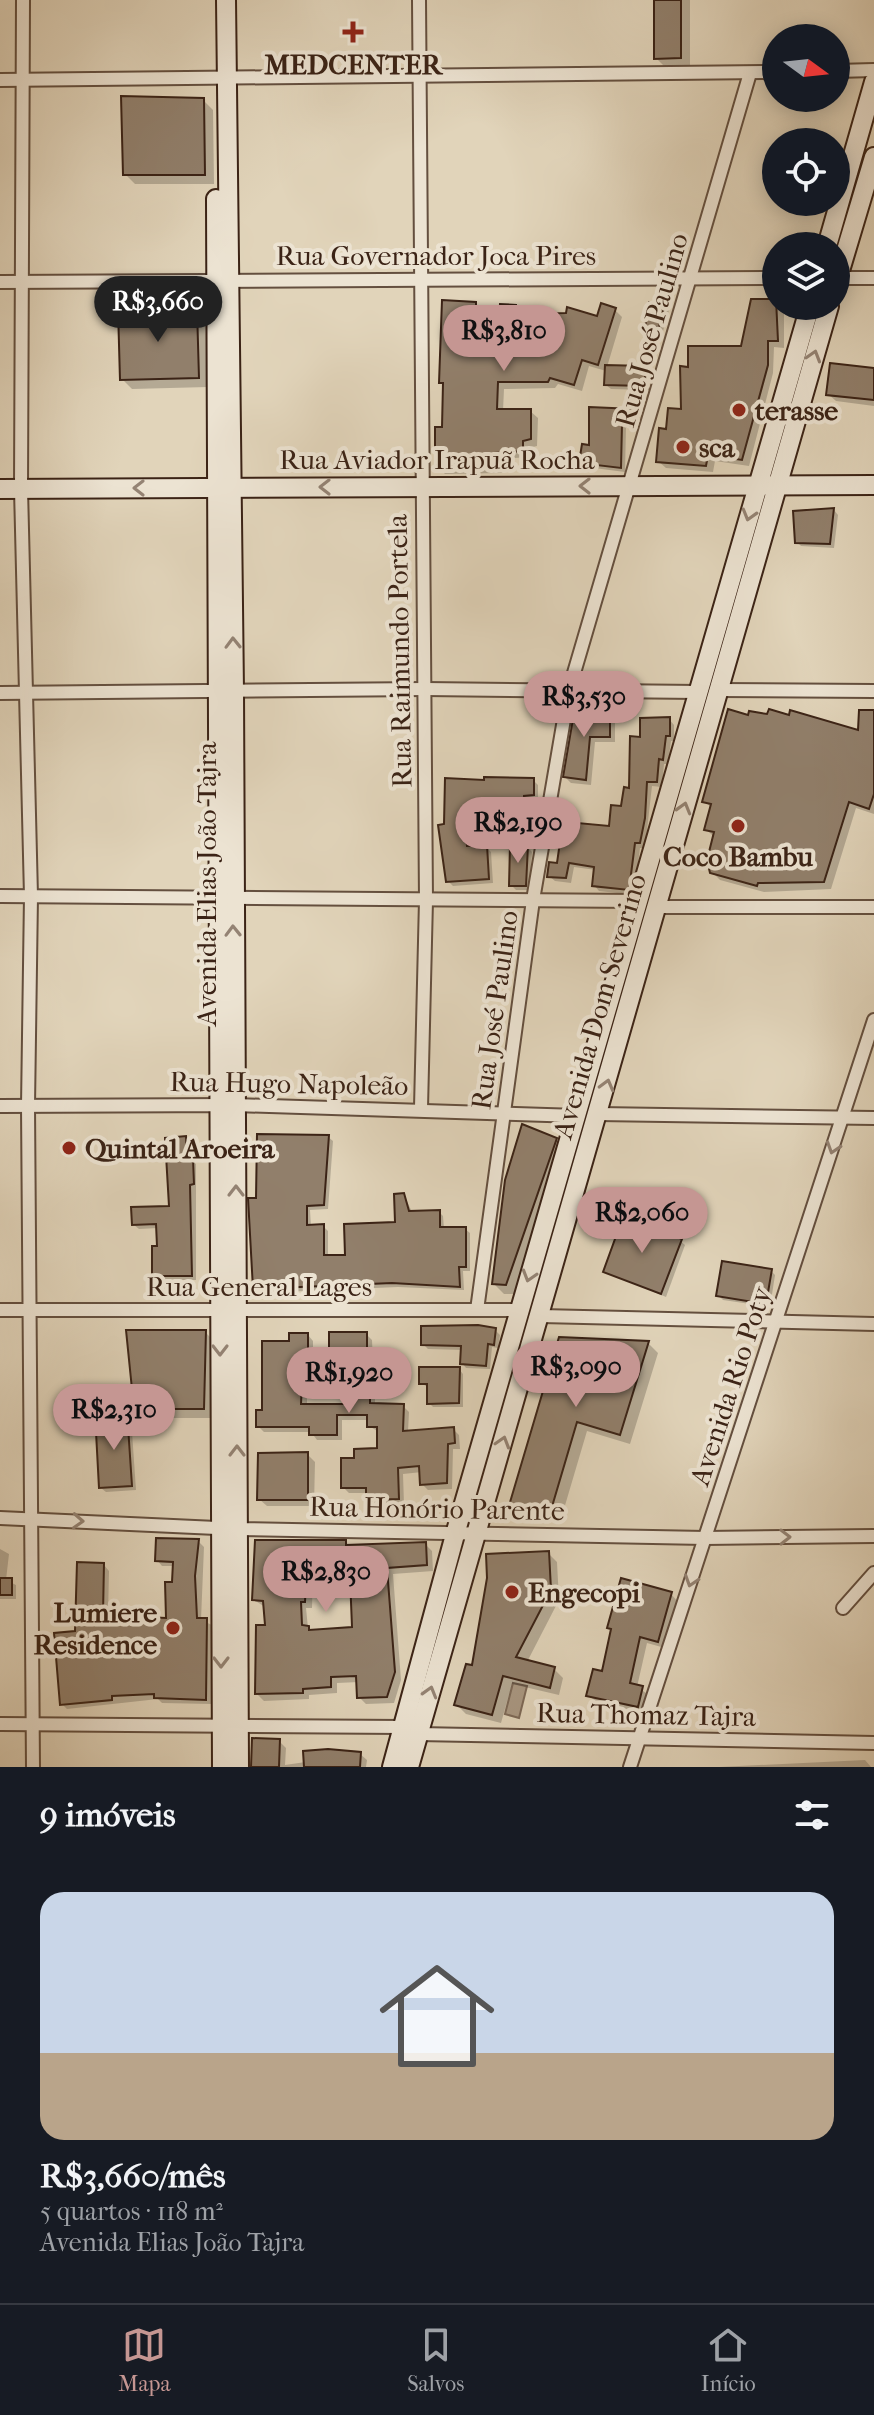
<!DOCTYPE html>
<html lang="pt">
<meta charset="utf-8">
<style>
:root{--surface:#171b24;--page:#20242c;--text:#f1f3f6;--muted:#9ea1a6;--line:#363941;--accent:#c59692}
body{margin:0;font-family:"IM FELL French Canon",serif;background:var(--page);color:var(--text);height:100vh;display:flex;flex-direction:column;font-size:30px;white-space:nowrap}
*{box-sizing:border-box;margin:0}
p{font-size:26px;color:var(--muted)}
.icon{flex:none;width:44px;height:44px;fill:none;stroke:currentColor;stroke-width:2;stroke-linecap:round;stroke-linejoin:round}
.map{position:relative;height:1767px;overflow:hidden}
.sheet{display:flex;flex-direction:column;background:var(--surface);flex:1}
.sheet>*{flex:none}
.needle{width:52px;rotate:105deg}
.buttons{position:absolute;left:762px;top:24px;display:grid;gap:16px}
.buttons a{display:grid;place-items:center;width:88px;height:88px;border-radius:50%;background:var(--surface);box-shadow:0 4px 20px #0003;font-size:40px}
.price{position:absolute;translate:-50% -68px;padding:0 18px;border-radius:28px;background:var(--accent);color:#111;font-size:26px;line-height:52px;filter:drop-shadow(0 2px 4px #0008)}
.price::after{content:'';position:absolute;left:50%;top:48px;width:24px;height:18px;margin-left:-12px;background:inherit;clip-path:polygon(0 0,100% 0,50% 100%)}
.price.selected{background:#222;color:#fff}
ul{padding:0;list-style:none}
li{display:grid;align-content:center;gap:16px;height:424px;padding:0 40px}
li span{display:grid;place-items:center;height:248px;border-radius:24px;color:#555}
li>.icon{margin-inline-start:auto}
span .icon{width:144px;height:144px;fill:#fffc;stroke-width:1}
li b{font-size:34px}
h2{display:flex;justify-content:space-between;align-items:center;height:96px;padding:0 40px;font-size:34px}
.menu{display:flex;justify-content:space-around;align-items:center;height:112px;border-top:2px solid var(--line);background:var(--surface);font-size:22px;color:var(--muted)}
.menu a{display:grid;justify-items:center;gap:4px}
.menu .selected{color:var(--accent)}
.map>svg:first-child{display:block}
.water{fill:#a99882;stroke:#7d6957;stroke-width:2}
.shadow{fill:#0003;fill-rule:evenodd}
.building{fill:#917f6b;stroke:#3b2316;stroke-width:2;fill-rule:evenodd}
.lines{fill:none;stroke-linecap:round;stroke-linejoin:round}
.street-casing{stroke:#644f3f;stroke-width:16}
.secondary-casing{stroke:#3b2316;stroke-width:22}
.street{stroke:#ece3d2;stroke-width:12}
.secondary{stroke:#ece3d2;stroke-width:18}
.oneway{stroke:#948374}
.poi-dot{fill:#8f2418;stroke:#ece3d2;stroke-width:3}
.labels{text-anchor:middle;stroke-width:8;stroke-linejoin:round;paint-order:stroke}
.poi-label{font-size:28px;font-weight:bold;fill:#3b2316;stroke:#ece3d2;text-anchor:start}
.street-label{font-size:28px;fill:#3b2316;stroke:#ece3d2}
</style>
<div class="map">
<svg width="874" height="1767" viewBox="0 0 874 1767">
<rect width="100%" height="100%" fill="#e1d4ba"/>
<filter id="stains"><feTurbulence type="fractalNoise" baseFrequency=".0025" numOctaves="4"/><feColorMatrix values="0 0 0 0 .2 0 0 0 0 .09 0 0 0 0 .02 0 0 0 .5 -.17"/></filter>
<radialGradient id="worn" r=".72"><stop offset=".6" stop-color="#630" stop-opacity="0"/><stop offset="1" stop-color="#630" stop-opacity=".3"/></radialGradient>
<polygon class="water" points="513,1683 527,1686 519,1718 505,1714"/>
<g class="shadow">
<polygon points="656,0 690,0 690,68 666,68 656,58"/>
<polygon points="203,100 213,110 214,184 135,184 125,174"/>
<polygon points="476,304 483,311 482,322 501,323 515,307 523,314 598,319 615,310 622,317 607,367 645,368 649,372 649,390 611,389 606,385 606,371 589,366 582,391 558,384 555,388 504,389 503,411 530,411 538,418 537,446 529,448 529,457 502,459 502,473 445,474 437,466 444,429 445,387 441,382"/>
<polygon points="664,306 669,310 663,331 651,330 647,326"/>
<polygon points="776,306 784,308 784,348 774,347 773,373 749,466 715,461 713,472 666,468 658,461 668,431 683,411 690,369 743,348"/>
<polygon points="196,311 206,321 208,387 132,389 122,379"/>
<polygon points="874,370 874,406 836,401 828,394"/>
<polygon points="633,411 638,415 637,428 626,428 625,472 586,467 581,463 590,447"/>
<polygon points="834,510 838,515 834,548 801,546 797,542"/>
<polygon points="600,709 615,723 615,742 595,742 591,785 571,783 565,777"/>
<polygon points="874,712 874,814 856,808 831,889 764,892 720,880 712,872 715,838 706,829 712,808 704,801 749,717 860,733"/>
<polygon points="669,719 674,725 674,741 671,741 668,764 664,764 662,787 652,786 645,848 640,848 634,895 599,891 594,885 596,870 574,867 571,883 555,881 549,876 558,866 611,829 631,790 642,740"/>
<polygon points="447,780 533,780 538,785 538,800 529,801 528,823 469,821 471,848 486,847 491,852 493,883 453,886 448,881"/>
<polygon points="527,847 532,852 530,890 516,890 511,885"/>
<polygon points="328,1137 333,1141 328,1209 310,1210 311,1227 323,1226 328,1231 328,1257 347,1257 397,1224 404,1195 412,1212 439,1212 443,1216 444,1229 465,1229 470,1233 470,1271 463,1271 464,1290 398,1287 259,1293 255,1288 258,1200"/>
<polygon points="185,1138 190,1143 191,1160 196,1164 196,1280 158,1280 154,1275 159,1248 158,1228 139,1229 134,1225 171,1208"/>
<polygon points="556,1139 566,1149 515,1294 504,1294 494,1284"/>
<polygon points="680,1241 685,1245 666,1297 605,1271"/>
<polygon points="771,1271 775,1275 770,1307 723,1300 718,1295"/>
<polygon points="495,1330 500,1335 498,1348 492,1347 490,1369 466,1368 462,1363 463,1350 428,1349 423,1344"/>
<polygon points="205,1332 215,1342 213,1418 146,1418 136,1408"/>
<polygon points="366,1334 372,1340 373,1363 355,1380 369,1380 375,1386 375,1405 403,1406 409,1412 408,1432 453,1429 459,1435 460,1449 453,1449 452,1489 428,1490 422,1484 422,1472 403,1474 404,1504 374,1505 368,1493 349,1493 343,1487 356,1460 379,1450 379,1432 369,1426 369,1420 342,1420 342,1440 317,1440 311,1432 264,1432 258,1426 291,1343 308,1335 313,1341 313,1388 307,1388 307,1406 356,1406 318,1369"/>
<polygon points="561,1339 648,1343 658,1353 630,1444 587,1431 561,1519 520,1519 510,1509"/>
<polygon points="459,1369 463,1374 463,1407 433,1407 429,1403 429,1388 421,1383"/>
<polygon points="126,1413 131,1417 136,1490 106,1492 101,1488"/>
<polygon points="307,1454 315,1462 314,1506 267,1506 259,1499"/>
<polygon points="198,1541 204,1547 201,1620 212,1625 211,1704 162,1703 158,1699 67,1709 62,1704 77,1633 104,1565 109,1571 108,1617 168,1620 175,1566 162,1566 157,1560"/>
<path d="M 256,1542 L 345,1542 L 350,1546 L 425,1544 L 432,1551 L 433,1571 L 393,1574 L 401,1680 L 394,1703 L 366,1704 L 359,1697 L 359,1682 L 337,1683 L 337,1693 L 309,1695 L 309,1699 L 264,1701 L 257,1694 L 267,1627 L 265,1607 L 254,1600 ZM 313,1570 L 331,1570 L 331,1577 L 337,1583 L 352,1583 L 354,1629 L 312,1632 L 308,1628 L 306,1608 L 312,1608 Z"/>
<polygon points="0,1549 9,1554 6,1580 16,1585 16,1599 0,1599"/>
<polygon points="548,1553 557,1562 559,1600 527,1662 554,1669 563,1678 559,1695 512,1684 501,1723 466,1714 457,1705 473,1668"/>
<polygon points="671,1594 678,1602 665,1648 647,1643 637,1687 649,1695 645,1713 596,1702 589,1695 603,1673 613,1631"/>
<polygon points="279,1741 286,1748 285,1765 360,1754 367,1760 366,1767 253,1767"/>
<polygon points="865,1760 871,1767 719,1767"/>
</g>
<g class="building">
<polygon points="654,0 681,0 681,58 654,59"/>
<polygon points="121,96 204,98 205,175 123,175"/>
<polygon points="751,299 776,299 778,341 768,341 768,365 742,460 708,455 706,466 656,462 659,428 666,429 668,408 681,409 680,366 688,367 688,346 741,346"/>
<polygon points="442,300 476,302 476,320 499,321 500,304 516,305 516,314 566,313 567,307 597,316 601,303 616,308 598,365 582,360 574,385 550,378 548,382 498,382 497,409 531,409 531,439 523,441 523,451 495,453 495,466 435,467 435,427 442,427 443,383 439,383"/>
<polygon points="649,302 665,304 659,327 645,327"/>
<polygon points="118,309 197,309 199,378 120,380"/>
<polygon points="830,363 874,368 874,400 826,395"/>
<polygon points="605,365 645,366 645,386 604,385"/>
<polygon points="589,407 634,409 633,425 622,424 621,468 579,463 582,444 589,445"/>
<polygon points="834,508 830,544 795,543 793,511"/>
<polygon points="575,707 601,707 601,715 610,715 610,737 590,737 586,780 563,777"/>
<polygon points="728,709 748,715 749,711 767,714 769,709 789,715 790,710 858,730 859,710 874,710 874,794 869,809 849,802 824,882 758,883 757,886 710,873 707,860 714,832 704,830 711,804 702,802"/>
<polygon points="670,717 670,736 666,736 663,760 659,759 657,782 647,782 645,818 640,843 635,843 629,890 592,886 594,867 569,863 566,878 547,877 549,862 557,863 560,842 564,843 567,822 609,826 611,805 621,806 624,787 629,788 630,736 640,737 640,718"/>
<polygon points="484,777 534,778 534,795 524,796 524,819 465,816 467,846 487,845 489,879 446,882 438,825 444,824 445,778 484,780"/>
<polygon points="510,845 528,845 526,886 509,886"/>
<polygon points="522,1124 557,1138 506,1285 492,1284 505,1180"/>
<polygon points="257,1134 329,1135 324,1205 307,1206 307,1225 324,1224 324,1255 345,1255 344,1224 395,1222 394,1194 404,1193 409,1211 440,1210 440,1227 466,1227 466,1267 459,1267 460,1287 392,1283 253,1289 248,1198 256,1198"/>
<polygon points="186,1136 187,1158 193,1158 194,1184 190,1185 192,1276 152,1276 152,1246 157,1246 156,1224 132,1225 131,1207 169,1206 165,1138"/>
<polygon points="623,1217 682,1239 661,1294 603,1272"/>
<polygon points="722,1261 772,1269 766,1304 716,1296"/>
<polygon points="478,1325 496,1328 494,1345 488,1344 486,1366 460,1364 461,1346 421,1345 421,1326"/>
<polygon points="126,1330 206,1330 204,1409 134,1409"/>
<polygon points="329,1332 367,1332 367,1356 346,1378 370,1378 370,1403 404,1404 403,1431 454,1427 455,1443 448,1444 447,1483 420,1485 419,1466 398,1468 399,1499 366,1500 366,1488 341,1488 341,1458 354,1458 354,1449 377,1448 377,1427 367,1427 367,1415 337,1415 337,1435 309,1435 309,1427 256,1427 256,1410 262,1410 262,1341 289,1341 289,1333 308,1333 308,1383 302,1383 301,1404 352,1404 315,1369 329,1354"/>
<polygon points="559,1337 649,1341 620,1435 577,1422 551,1510 508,1509"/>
<polygon points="419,1367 460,1367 459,1403 427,1404 427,1384 419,1384"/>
<polygon points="127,1411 132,1486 99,1488 96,1432 108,1431 106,1412"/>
<polygon points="308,1452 308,1500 257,1500 258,1453"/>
<polygon points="156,1538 199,1539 195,1576 197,1618 207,1618 206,1700 154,1698 154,1694 112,1696 112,1700 60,1705 54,1633 75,1631 77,1562 104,1563 103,1615 166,1618 165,1582 172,1582 173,1562 155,1561"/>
<path d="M 255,1540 L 346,1540 L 346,1545 L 426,1542 L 427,1565 L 387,1568 L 395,1672 L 387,1697 L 357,1698 L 356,1676 L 331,1677 L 331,1687 L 303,1689 L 303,1693 L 255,1694 L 256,1625 L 265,1625 L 263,1601 L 252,1600 ZM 307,1564 L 328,1564 L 329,1577 L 350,1577 L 352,1627 L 309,1630 L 309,1626 L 302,1625 L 301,1602 L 305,1602 Z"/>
<polygon points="549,1551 551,1590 516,1657 555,1667 550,1688 503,1676 492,1715 454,1705 466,1664 472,1665 487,1578 486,1554"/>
<rect x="0" y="1578" width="12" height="17"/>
<polygon points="621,1578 672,1592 658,1642 640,1637 630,1683 643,1686 638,1707 586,1696 593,1669 602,1671 611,1629 607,1628"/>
<polygon points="252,1738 280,1739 279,1767 251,1767"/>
<polygon points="328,1749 361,1752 360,1767 304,1767 303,1751"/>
</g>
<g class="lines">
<g class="street-casing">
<g id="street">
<polyline points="23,0 21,489 31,896 28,1106 33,1767"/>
<polyline points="419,0 426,900 421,1108"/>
<polyline points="836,71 874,70"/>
<polyline points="0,80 776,72"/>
<polyline points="838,278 874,278"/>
<polyline points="0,282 776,278"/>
<polyline points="719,690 874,691"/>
<polyline points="0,693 425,689 699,692"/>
<polyline points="0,896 638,901"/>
<polyline points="656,907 874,907"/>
<polyline points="0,1106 235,1105 578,1116"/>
<polyline points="598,1114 874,1118"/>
<polyline points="0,1310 519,1310"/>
<polyline points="477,1310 533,900 569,690 750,73"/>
<polyline points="541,1316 874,1324"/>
<polyline points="0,1518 238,1529 705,1538 874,1536"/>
<polyline points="843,1608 874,1573"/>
<polyline points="0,1724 403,1727"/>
<polyline points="418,1734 874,1743"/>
<polyline points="630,1767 874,1020"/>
</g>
</g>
<g class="secondary-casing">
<g id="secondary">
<polyline points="226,0 234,691 239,1767"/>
<polyline points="216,199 222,1767"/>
<polyline points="827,246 874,82"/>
<polyline points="836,284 874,157"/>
<polyline points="0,489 874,485"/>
<polyline points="392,1767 456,1531 810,306"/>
<polyline points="409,1767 829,306"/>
</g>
</g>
<use href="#street" class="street"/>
<use href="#secondary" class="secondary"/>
</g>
<defs><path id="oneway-chevron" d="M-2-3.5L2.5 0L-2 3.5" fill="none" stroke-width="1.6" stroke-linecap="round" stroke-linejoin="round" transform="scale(2)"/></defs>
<g class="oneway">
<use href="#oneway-chevron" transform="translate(814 356) rotate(-73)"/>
<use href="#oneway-chevron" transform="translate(585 486) rotate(180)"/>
<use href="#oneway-chevron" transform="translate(325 487) rotate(180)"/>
<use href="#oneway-chevron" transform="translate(139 488) rotate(180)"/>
<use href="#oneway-chevron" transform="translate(749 515) rotate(106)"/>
<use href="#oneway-chevron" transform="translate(233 643) rotate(-91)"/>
<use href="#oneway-chevron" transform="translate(684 808) rotate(-74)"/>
<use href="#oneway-chevron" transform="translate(233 931) rotate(-91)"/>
<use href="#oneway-chevron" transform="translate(607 1085) rotate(-75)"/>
<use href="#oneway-chevron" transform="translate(833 1148) rotate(108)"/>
<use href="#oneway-chevron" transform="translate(236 1191) rotate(-90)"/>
<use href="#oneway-chevron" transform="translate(529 1276) rotate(107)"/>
<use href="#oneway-chevron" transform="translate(220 1350) rotate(90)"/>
<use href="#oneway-chevron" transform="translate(503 1442) rotate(-73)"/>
<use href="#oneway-chevron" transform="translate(237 1451) rotate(-90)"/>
<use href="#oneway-chevron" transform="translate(78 1521) rotate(3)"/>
<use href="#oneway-chevron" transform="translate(785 1537) rotate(-1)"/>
<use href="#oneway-chevron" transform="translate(691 1581) rotate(108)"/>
<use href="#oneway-chevron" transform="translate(221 1662) rotate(90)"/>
<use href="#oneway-chevron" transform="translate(430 1692) rotate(-74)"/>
</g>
<g class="poi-dot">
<path d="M349 20h8v8h8v8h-8v8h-8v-8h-8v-8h8z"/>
<circle cx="739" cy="410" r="8"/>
<circle cx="683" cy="447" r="8"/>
<circle cx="738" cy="826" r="8"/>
<circle cx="69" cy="1148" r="8"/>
<circle cx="512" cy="1592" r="8"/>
<circle cx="173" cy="1628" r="8"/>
</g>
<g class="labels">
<g class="poi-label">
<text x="353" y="74" text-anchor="middle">MEDCENTER</text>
<text x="755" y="420">terasse</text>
<text x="699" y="457">sca</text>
<text x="738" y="866" text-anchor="middle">Coco Bambu</text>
<text x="85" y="1158">Quintal Aroeira</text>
<text x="528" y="1602">Engecopi</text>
<text x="157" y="1622" text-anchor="end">Lumiere<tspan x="157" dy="32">Residence</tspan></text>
</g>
<g class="street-label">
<text x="436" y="265">Rua Governador Joca Pires</text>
<text transform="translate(651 330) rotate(-74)" y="10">Rua José Paulino</text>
<text x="437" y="469">Rua Aviador Irapuã Rocha</text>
<text transform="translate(399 651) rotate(-91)" y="10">Rua Raimundo Portela</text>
<text transform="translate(206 884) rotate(-90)" y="10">Avenida Elias João Tajra</text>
<text transform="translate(599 1006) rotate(-74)" y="10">Avenida Dom Severino</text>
<text transform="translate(494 1010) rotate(-82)" y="10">Rua José Paulino</text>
<text transform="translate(289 1083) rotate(1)" y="10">Rua Hugo Napoleão</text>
<text x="259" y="1296">Rua General Lages</text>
<text transform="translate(730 1386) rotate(-72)" y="10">Avenida Rio Poty</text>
<text transform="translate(437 1508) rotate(1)" y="10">Rua Honório Parente</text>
<text transform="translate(646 1714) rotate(1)" y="10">Rua Thomaz Tajra</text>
</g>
</g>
<rect width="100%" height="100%" filter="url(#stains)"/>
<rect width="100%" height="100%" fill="url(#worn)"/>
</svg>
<div class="buttons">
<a><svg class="needle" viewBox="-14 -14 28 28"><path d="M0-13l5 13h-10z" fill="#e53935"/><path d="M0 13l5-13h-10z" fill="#9ea1a6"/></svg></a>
<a><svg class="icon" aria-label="locate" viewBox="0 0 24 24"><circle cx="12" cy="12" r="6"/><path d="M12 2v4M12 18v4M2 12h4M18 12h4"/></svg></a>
<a><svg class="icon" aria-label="layers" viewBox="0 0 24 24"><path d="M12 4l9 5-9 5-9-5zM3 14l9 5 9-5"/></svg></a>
</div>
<b class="price selected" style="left:158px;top:344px">R$3,660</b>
<b class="price" style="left:504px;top:373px">R$3,810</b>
<b class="price" style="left:584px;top:739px">R$3,530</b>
<b class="price" style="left:518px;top:865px">R$2,190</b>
<b class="price" style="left:642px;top:1255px">R$2,060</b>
<b class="price" style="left:576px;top:1409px">R$3,090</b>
<b class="price" style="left:349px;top:1415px">R$1,920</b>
<b class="price" style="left:114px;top:1452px">R$2,310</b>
<b class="price" style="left:326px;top:1614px">R$2,830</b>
</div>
<section class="sheet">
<h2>9 imóveis<svg class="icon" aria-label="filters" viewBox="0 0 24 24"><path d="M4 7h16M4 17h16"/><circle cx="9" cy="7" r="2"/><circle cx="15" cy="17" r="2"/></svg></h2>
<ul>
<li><span style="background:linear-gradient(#c9d6e8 65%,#b9a48a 0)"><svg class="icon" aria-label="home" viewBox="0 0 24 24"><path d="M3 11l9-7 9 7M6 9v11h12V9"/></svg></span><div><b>R$3,660/mês</b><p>5 quartos · 118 m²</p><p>Avenida Elias João Tajra</p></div></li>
</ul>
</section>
<nav class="menu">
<a class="selected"><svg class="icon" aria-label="map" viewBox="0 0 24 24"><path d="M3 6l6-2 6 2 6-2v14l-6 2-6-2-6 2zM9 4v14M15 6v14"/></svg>Mapa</a>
<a><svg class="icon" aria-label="saved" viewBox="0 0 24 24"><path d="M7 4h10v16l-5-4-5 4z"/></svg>Salvos</a>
<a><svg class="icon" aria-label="home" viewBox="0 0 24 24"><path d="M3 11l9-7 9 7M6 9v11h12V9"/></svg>Início</a>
</nav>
